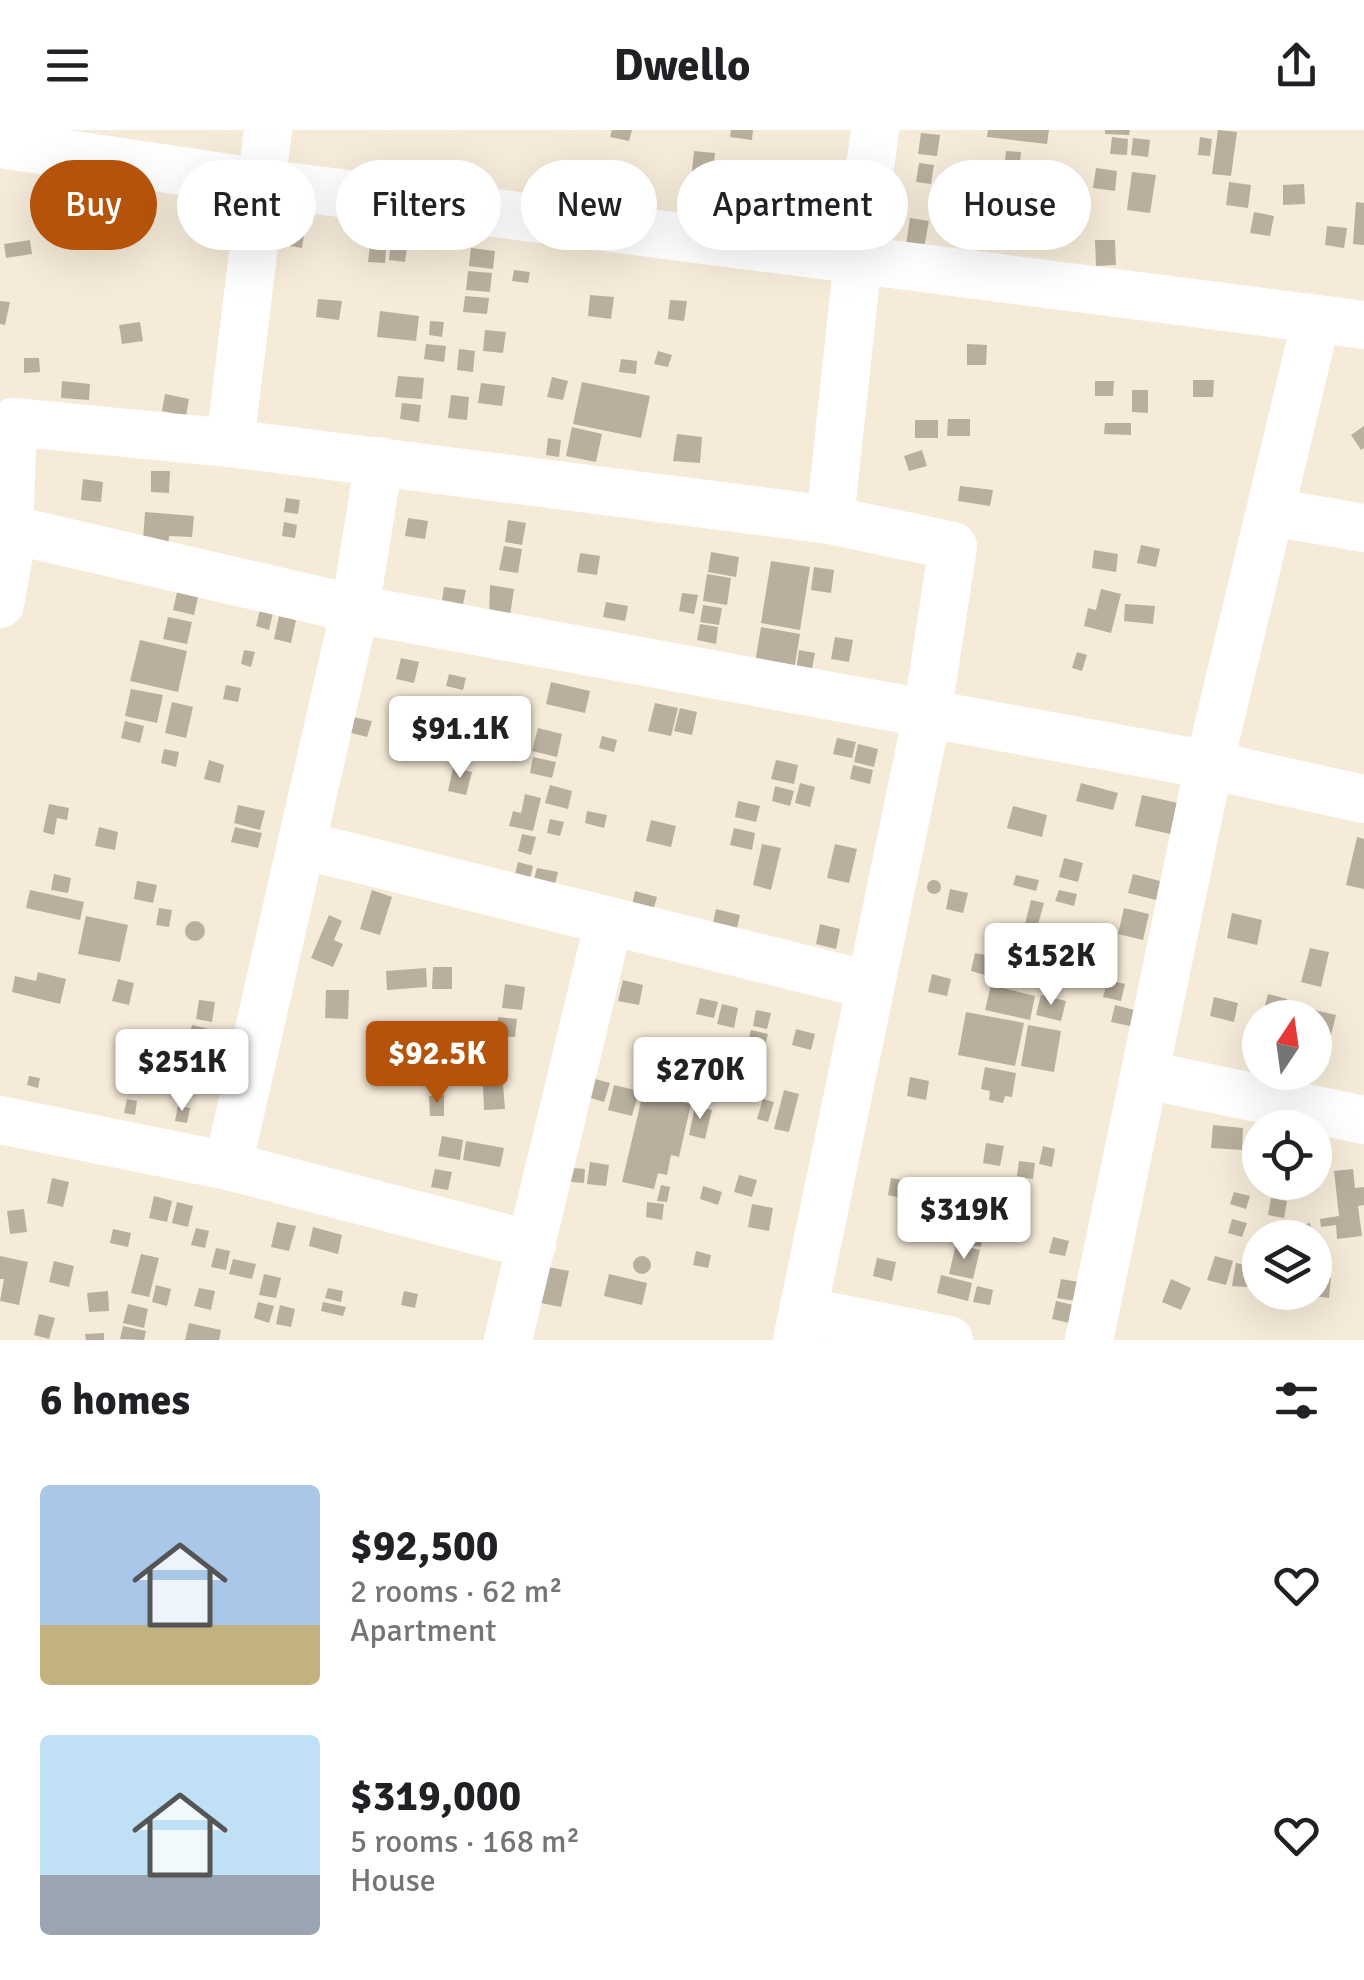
<!DOCTYPE html>
<meta charset="utf-8">
<style>
:root{--surface:#fff;--page:#f6f6f6;--text:#202124;--muted:#757577;--accent:#b45309}
body{margin:0;font-family:Signika,sans-serif;background:var(--page);color:var(--text);height:100vh;display:flex;flex-direction:column;font-size:38px;white-space:nowrap}
*{box-sizing:border-box;margin:0}
p{font-size:32px;color:var(--muted)}
.icon{flex:none;width:55px;height:55px;fill:none;stroke:currentColor;stroke-width:2;stroke-linecap:round;stroke-linejoin:round}
.map{position:relative;height:1210px;overflow:hidden}
.panel{display:flex;flex-direction:column;background:var(--surface);flex:1}
.panel>*{flex:none}
.guide{position:absolute;left:30px;top:30px;width:1305px;height:90px;display:flex;gap:20px}
.needle{width:65px;rotate:13deg}
.buttons{position:absolute;left:1242px;top:870px;display:grid;gap:20px}
.buttons a{display:grid;place-items:center;width:90px;height:90px;border-radius:50%;background:var(--surface);box-shadow:0 10px 40px #0002;font-size:50px}
.price{position:absolute;translate:-50% -85px;padding:0 22px;border-radius:10px;background:#fff;color:#222;font-size:32px;line-height:65px;filter:drop-shadow(0 2px 5px #0008)}
.price::after{content:'';position:absolute;left:50%;top:60px;width:30px;height:22px;margin-left:-15px;background:inherit;clip-path:polygon(0 0,100% 0,50% 100%)}
.price.on{background:var(--accent);color:#fff}
ul{padding:0;list-style:none}
li{display:flex;align-items:center;gap:30px;height:250px;padding:0 40px}
li span{display:grid;place-items:center;flex:none;width:280px;height:200px;border-radius:10px;color:#555}
li>.icon{margin-inline-start:auto}
span .icon{width:120px;height:120px;fill:#fffc;stroke-width:1}
li b{font-size:42px}
h2{display:flex;justify-content:space-between;align-items:center;height:120px;padding:0 40px;font-size:42px}
.pill{padding:0 35px;border-radius:45px;background:var(--surface);box-shadow:0 10px 40px #0002;font-size:35px;line-height:90px}
.pill.on{background:var(--accent);color:#fff}
header{display:flex;justify-content:space-between;align-items:center;height:130px;padding:0 40px;background:var(--surface);font-size:45px;font-weight:700}
.map>svg:first-child{display:block}
.building{fill:#b9af9e}
.lines{fill:none;stroke-linecap:round;stroke-linejoin:round}
.minor{stroke:#fff;stroke-width:48}
</style>
<header><svg class="icon" aria-label="menu" viewBox="0 0 24 24"><path d="M4 6h16M4 12h16M4 18h16"/></svg>Dwello<svg class="icon" aria-label="share" viewBox="0 0 24 24"><path d="M12 15V3M7 8l5-5 5 5M5 13v7h14v-7"/></svg></header>
<div class="map">
<svg width="1364" height="1210" viewBox="0 0 1364 1210">
<rect width="100%" height="100%" fill="#f6ebd9"/>
<g class="building">
<polygon points="612,0 632,0 629,11 610,7"/>
<polygon points="731,0 753,0 752,10 730,7"/>
<polygon points="988,0 1049,0 1047,14 987,7"/>
<polygon points="1105,0 1130,0 1129,5 1105,4"/>
<polygon points="1218,0 1237,2 1231,46 1212,44"/>
<polygon points="921,3 940,5 937,26 918,24"/>
<polygon points="1112,7 1128,9 1127,25 1110,24"/>
<polygon points="1200,7 1212,9 1210,26 1198,25"/>
<polygon points="1133,8 1150,10 1148,27 1131,25"/>
<polygon points="694,21 715,23 713,43 692,41"/>
<polygon points="1006,21 1021,22 1019,42 1004,40"/>
<polygon points="569,30 582,32 580,50 567,48"/>
<polygon points="919,33 934,35 931,54 916,52"/>
<polygon points="1096,38 1117,41 1115,61 1093,58"/>
<polygon points="1132,42 1156,45 1150,83 1127,80"/>
<polygon points="1229,52 1251,55 1248,78 1226,75"/>
<polygon points="1304,54 1305,74 1283,75 1283,55"/>
<polygon points="1068,56 1089,61 1084,79 1064,74"/>
<polygon points="1002,64 1017,65 1015,85 1000,84"/>
<polygon points="1356,72 1364,73 1364,115 1353,114"/>
<polygon points="1254,82 1274,86 1270,106 1250,103"/>
<polygon points="910,88 929,91 924,118 906,115"/>
<polygon points="286,96 305,98 302,118 284,115"/>
<polygon points="1327,96 1347,98 1344,118 1325,115"/>
<polygon points="371,107 387,109 385,133 368,132"/>
<polygon points="391,108 408,111 405,132 389,130"/>
<polygon points="30,110 32,124 6,128 4,114"/>
<polygon points="1095,110 1115,110 1116,135 1096,136"/>
<polygon points="471,118 495,121 493,139 469,136"/>
<polygon points="514,140 530,142 528,153 512,151"/>
<polygon points="468,141 492,143 490,162 466,160"/>
<polygon points="590,165 614,167 611,189 588,186"/>
<polygon points="465,166 489,168 487,184 463,182"/>
<polygon points="318,169 342,171 339,190 316,187"/>
<polygon points="670,170 687,171 684,191 668,189"/>
<polygon points="0,171 10,172 5,195 0,194"/>
<polygon points="380,181 419,186 416,211 377,207"/>
<polygon points="430,191 444,192 442,207 429,205"/>
<polygon points="140,192 143,211 122,214 119,195"/>
<polygon points="485,200 506,202 503,223 483,221"/>
<polygon points="426,214 446,216 444,232 424,229"/>
<polygon points="967,214 987,215 986,235 967,235"/>
<polygon points="459,219 475,221 473,242 457,240"/>
<polygon points="658,221 672,225 668,237 654,234"/>
<polygon points="24,228 39,228 40,242 24,243"/>
<polygon points="621,229 637,231 636,244 619,242"/>
<polygon points="398,246 424,248 422,269 395,267"/>
<polygon points="552,247 568,251 563,270 547,267"/>
<polygon points="1193,250 1214,250 1213,267 1193,267"/>
<polygon points="62,251 90,254 89,270 61,268"/>
<polygon points="1095,251 1114,251 1113,266 1095,266"/>
<polygon points="582,252 650,266 641,308 573,294"/>
<polygon points="481,253 505,256 502,276 478,273"/>
<polygon points="1132,260 1148,260 1148,283 1132,282"/>
<polygon points="165,264 189,269 186,286 162,281"/>
<polygon points="451,265 469,267 467,290 448,288"/>
<polygon points="402,273 421,275 419,292 400,289"/>
<polygon points="948,289 970,289 970,306 947,306"/>
<rect x="915" y="290" width="23" height="18"/>
<polygon points="1105,293 1131,293 1131,305 1104,304"/>
<polygon points="1364,296 1364,318 1361,320 1351,305"/>
<polygon points="572,297 602,304 596,332 566,326"/>
<polygon points="677,304 702,307 700,333 673,331"/>
<polygon points="548,308 561,310 559,327 546,325"/>
<polygon points="922,320 927,336 909,341 904,326"/>
<polygon points="151,341 170,341 169,363 151,362"/>
<polygon points="83,349 103,352 101,372 81,370"/>
<polygon points="960,356 993,360 990,376 958,371"/>
<polygon points="286,368 300,370 298,384 284,382"/>
<polygon points="145,382 194,386 192,407 169,406 168,427 142,425"/>
<polygon points="408,388 428,391 425,409 405,406"/>
<polygon points="508,390 526,393 522,415 505,412"/>
<polygon points="284,392 297,395 295,408 282,406"/>
<polygon points="1141,415 1160,419 1156,437 1137,433"/>
<polygon points="504,416 522,419 518,443 499,440"/>
<polygon points="1094,420 1118,424 1116,442 1092,438"/>
<polygon points="711,422 739,427 736,447 708,442"/>
<polygon points="580,423 600,426 597,445 577,442"/>
<polygon points="771,431 810,437 800,500 761,493"/>
<polygon points="814,437 834,440 831,463 811,460"/>
<polygon points="707,444 731,448 727,475 703,471"/>
<polygon points="490,455 514,459 509,492 489,489"/>
<polygon points="444,457 466,460 463,474 442,470"/>
<polygon points="1101,459 1121,464 1111,503 1084,496 1088,478 1096,480"/>
<polygon points="177,462 198,467 194,485 173,480"/>
<polygon points="682,463 698,465 694,484 679,481"/>
<polygon points="606,472 628,476 625,491 603,487"/>
<polygon points="1125,474 1155,476 1153,494 1124,491"/>
<polygon points="703,475 722,478 719,495 700,492"/>
<polygon points="260,480 273,483 269,500 256,496"/>
<polygon points="279,486 296,490 291,513 274,509"/>
<polygon points="168,487 192,492 187,514 163,509"/>
<polygon points="700,494 718,497 716,514 697,510"/>
<polygon points="761,497 800,504 793,546 754,539"/>
<polygon points="835,507 853,510 849,532 831,529"/>
<polygon points="140,510 187,521 178,562 130,551"/>
<polygon points="244,520 255,522 251,537 241,534"/>
<polygon points="799,520 815,523 811,544 796,541"/>
<polygon points="1077,522 1087,525 1082,541 1072,538"/>
<polygon points="401,528 419,532 414,553 396,549"/>
<polygon points="449,544 466,548 463,560 446,556"/>
<polygon points="551,552 590,561 585,583 546,574"/>
<polygon points="226,555 241,558 238,572 223,569"/>
<polygon points="131,559 163,565 157,593 125,586"/>
<polygon points="172,572 193,577 186,608 165,603"/>
<polygon points="655,573 678,578 671,606 648,601"/>
<polygon points="680,578 697,582 692,605 674,601"/>
<polygon points="348,586 372,591 367,607 344,601"/>
<polygon points="125,591 144,596 140,613 121,608"/>
<polygon points="538,598 562,604 557,627 532,621"/>
<polygon points="602,606 617,610 614,622 599,618"/>
<polygon points="837,608 856,612 852,628 833,624"/>
<polygon points="858,614 878,619 874,637 854,632"/>
<polygon points="164,619 179,622 176,637 161,633"/>
<polygon points="533,627 556,632 552,648 530,643"/>
<polygon points="209,630 224,635 220,653 204,649"/>
<polygon points="776,630 798,635 794,654 771,649"/>
<polygon points="853,635 873,640 870,654 850,649"/>
<polygon points="453,638 472,642 466,665 448,661"/>
<polygon points="800,653 815,657 810,677 795,673"/>
<polygon points="1081,653 1118,663 1113,680 1076,671"/>
<polygon points="550,655 572,661 568,679 545,673"/>
<polygon points="775,656 794,661 790,676 772,671"/>
<polygon points="525,664 541,668 533,701 509,696 513,681 521,683"/>
<polygon points="1142,665 1178,673 1170,704 1135,696"/>
<polygon points="738,671 760,676 756,692 735,687"/>
<polygon points="49,674 69,678 67,690 57,688 54,705 43,702"/>
<polygon points="238,675 265,681 260,700 234,693"/>
<polygon points="1013,676 1047,685 1042,707 1007,698"/>
<polygon points="587,681 607,685 604,698 585,693"/>
<polygon points="550,689 564,692 560,706 547,703"/>
<polygon points="651,690 676,696 671,717 646,711"/>
<polygon points="99,697 118,702 115,720 95,716"/>
<polygon points="235,697 262,703 258,718 231,712"/>
<polygon points="734,698 755,703 752,720 730,715"/>
<polygon points="522,704 536,707 531,725 518,721"/>
<polygon points="1357,707 1364,709 1364,759 1346,755"/>
<polygon points="762,714 781,718 771,760 753,755"/>
<polygon points="835,714 857,719 849,753 827,748"/>
<polygon points="1064,728 1083,733 1078,752 1059,747"/>
<polygon points="518,732 533,736 529,753 514,749"/>
<polygon points="537,738 558,742 554,758 533,753"/>
<polygon points="54,744 71,748 68,763 51,760"/>
<polygon points="1133,744 1160,751 1156,770 1128,763"/>
<polygon points="1016,745 1039,750 1036,761 1013,755"/>
<circle cx="934" cy="757" r="7"/>
<polygon points="137,751 157,755 153,773 134,769"/>
<polygon points="950,759 968,763 963,783 946,779"/>
<polygon points="30,760 84,772 80,790 26,778"/>
<polygon points="372,760 392,767 380,805 360,799"/>
<polygon points="1059,760 1077,764 1074,776 1055,771"/>
<polygon points="635,761 657,767 653,781 632,776"/>
<polygon points="1031,770 1044,773 1037,798 1025,794"/>
<polygon points="159,778 172,780 169,797 156,795"/>
<polygon points="1124,778 1149,784 1143,810 1118,804"/>
<polygon points="716,779 740,785 737,798 713,793"/>
<polygon points="1232,783 1262,790 1257,815 1227,808"/>
<polygon points="329,785 342,791 334,810 343,814 333,837 311,828"/>
<polygon points="86,786 128,795 120,832 78,824"/>
<circle cx="195" cy="801" r="10"/>
<polygon points="820,794 840,799 836,819 816,814"/>
<polygon points="1310,818 1329,822 1321,857 1301,852"/>
<polygon points="975,823 990,826 985,845 971,841"/>
<polygon points="1018,826 1029,829 1025,848 1014,845"/>
<polygon points="433,837 452,837 452,859 432,859"/>
<polygon points="426,838 427,857 387,860 386,841"/>
<polygon points="38,842 66,849 60,874 12,862 15,846 36,851"/>
<polygon points="932,844 951,849 947,866 928,862"/>
<polygon points="118,849 134,853 129,875 112,871"/>
<polygon points="623,850 643,855 639,875 618,871"/>
<polygon points="1108,850 1125,854 1121,871 1103,867"/>
<polygon points="505,854 525,857 522,880 502,878"/>
<polygon points="991,855 1035,866 1030,890 985,880"/>
<polygon points="326,860 349,860 348,889 325,888"/>
<polygon points="1268,864 1287,869 1283,888 1263,883"/>
<polygon points="1041,865 1066,871 1061,891 1036,885"/>
<polygon points="1214,867 1238,873 1234,892 1210,886"/>
<polygon points="700,868 718,872 714,888 696,884"/>
<polygon points="199,870 215,872 212,892 196,889"/>
<polygon points="722,874 738,878 734,898 717,894"/>
<polygon points="1115,875 1134,880 1130,896 1111,892"/>
<polygon points="1306,878 1336,885 1331,905 1315,902 1315,888 1303,888"/>
<polygon points="756,880 771,883 767,899 753,896"/>
<polygon points="966,882 1024,893 1015,936 958,925"/>
<polygon points="498,887 517,889 515,907 497,906"/>
<polygon points="192,895 209,899 205,914 188,909"/>
<polygon points="1028,895 1061,901 1054,942 1021,936"/>
<polygon points="796,899 815,904 811,920 792,915"/>
<polygon points="751,900 768,904 763,922 746,918"/>
<polygon points="407,910 445,912 444,947 406,945"/>
<polygon points="487,910 488,929 471,930 470,912"/>
<polygon points="187,914 205,918 198,947 180,943"/>
<polygon points="685,922 707,927 696,968 674,962"/>
<polygon points="985,937 1016,943 1012,967 1005,966 1003,973 989,970 990,961 981,959"/>
<polygon points="29,946 40,948 38,958 27,955"/>
<polygon points="910,947 929,951 926,970 907,966"/>
<polygon points="592,948 610,953 604,972 587,967"/>
<polygon points="503,954 505,979 484,980 483,956"/>
<polygon points="614,955 639,961 632,986 608,980"/>
<polygon points="784,960 799,964 789,1002 774,999"/>
<polygon points="643,963 691,974 679,1027 671,1025 667,1045 658,1043 654,1059 622,1052"/>
<polygon points="444,965 444,986 430,986 429,966"/>
<polygon points="127,969 137,971 135,985 124,983"/>
<polygon points="763,969 774,972 768,992 757,989"/>
<polygon points="178,976 190,978 187,993 175,991"/>
<polygon points="695,976 712,980 705,1009 689,1005"/>
<polygon points="1213,995 1243,998 1242,1020 1211,1018"/>
<polygon points="442,1006 463,1010 460,1030 438,1026"/>
<polygon points="466,1011 504,1018 500,1037 463,1030"/>
<polygon points="986,1013 1004,1016 1000,1036 983,1033"/>
<polygon points="1043,1016 1055,1019 1052,1037 1039,1034"/>
<polygon points="1019,1031 1035,1033 1033,1049 1017,1046"/>
<polygon points="590,1032 609,1035 606,1056 587,1054"/>
<polygon points="572,1038 585,1039 584,1053 571,1052"/>
<polygon points="435,1039 452,1042 448,1060 431,1057"/>
<polygon points="1353,1039 1355,1058 1364,1057 1364,1075 1358,1076 1362,1106 1337,1109 1336,1095 1321,1097 1320,1089 1339,1086 1334,1041"/>
<polygon points="739,1045 757,1050 752,1067 734,1062"/>
<polygon points="52,1048 69,1052 63,1077 47,1073"/>
<polygon points="891,1048 919,1053 915,1071 888,1065"/>
<polygon points="661,1055 670,1057 667,1072 657,1071"/>
<polygon points="703,1056 722,1062 718,1075 700,1069"/>
<polygon points="1234,1062 1250,1066 1246,1079 1230,1074"/>
<polygon points="154,1066 172,1071 167,1092 149,1088"/>
<polygon points="939,1067 988,1075 981,1117 931,1108"/>
<polygon points="1271,1068 1287,1071 1284,1088 1268,1085"/>
<polygon points="177,1072 193,1076 188,1097 172,1093"/>
<polygon points="647,1072 664,1074 662,1090 646,1087"/>
<polygon points="752,1074 773,1078 769,1101 748,1097"/>
<polygon points="24,1079 27,1102 10,1104 7,1081"/>
<polygon points="1232,1089 1247,1093 1242,1107 1228,1103"/>
<polygon points="277,1092 296,1096 289,1121 271,1117"/>
<polygon points="1310,1093 1314,1108 1296,1108 1294,1097"/>
<polygon points="313,1097 342,1105 338,1124 309,1116"/>
<polygon points="196,1098 209,1101 205,1118 191,1115"/>
<polygon points="113,1099 131,1103 128,1117 110,1113"/>
<polygon points="1053,1107 1069,1111 1065,1126 1049,1123"/>
<polygon points="956,1114 980,1120 973,1149 949,1144"/>
<polygon points="216,1118 230,1121 226,1140 211,1137"/>
<polygon points="696,1121 711,1125 708,1138 693,1135"/>
<polygon points="141,1124 159,1128 149,1167 131,1163"/>
<circle cx="642" cy="1135" r="9"/>
<polygon points="0,1126 28,1132 19,1175 0,1171 4,1149 0,1149"/>
<polygon points="1215,1126 1233,1131 1226,1155 1207,1150"/>
<polygon points="877,1128 896,1132 892,1151 873,1146"/>
<polygon points="233,1129 256,1134 252,1149 229,1144"/>
<polygon points="54,1131 74,1136 69,1157 49,1152"/>
<polygon points="1236,1133 1255,1137 1254,1141 1260,1142 1260,1158 1232,1156"/>
<polygon points="548,1137 569,1141 561,1177 541,1173"/>
<polygon points="264,1144 281,1148 276,1168 259,1165"/>
<polygon points="609,1144 647,1153 642,1175 604,1166"/>
<polygon points="941,1145 972,1153 968,1171 937,1163"/>
<polygon points="1315,1146 1331,1148 1329,1168 1304,1165 1315,1162"/>
<polygon points="1061,1149 1079,1152 1075,1171 1057,1168"/>
<polygon points="1171,1149 1191,1158 1181,1180 1162,1172"/>
<polygon points="156,1155 171,1159 167,1176 152,1172"/>
<polygon points="977,1156 993,1160 990,1175 973,1172"/>
<polygon points="199,1158 215,1161 211,1180 194,1176"/>
<polygon points="328,1158 343,1161 341,1172 325,1168"/>
<polygon points="108,1161 109,1181 89,1182 87,1163"/>
<polygon points="404,1161 418,1164 415,1178 401,1175"/>
<polygon points="1056,1171 1073,1175 1069,1193 1052,1189"/>
<polygon points="258,1172 274,1176 269,1193 254,1188"/>
<polygon points="323,1172 346,1177 343,1186 321,1181"/>
<polygon points="128,1174 148,1179 144,1198 123,1193"/>
<polygon points="280,1175 295,1179 291,1197 276,1194"/>
<polygon points="39,1184 55,1188 49,1209 34,1205"/>
<polygon points="189,1193 221,1200 219,1210 185,1210"/>
<polygon points="123,1196 146,1201 144,1210 120,1209"/>
<polygon points="104,1203 104,1210 86,1210 85,1204"/>
</g>
<g class="lines">
<g class="minor">
<polyline points="0,14 262,53 1364,195"/>
<polyline points="230,313 830,390 858,129 875,0"/>
<polyline points="1270,382 1364,398"/>
<polyline points="0,397 355,479 1209,635 1364,669"/>
<polyline points="0,474 8,430 13,292 230,313 268,0"/>
<polyline points="302,715 869,855"/>
<polyline points="1147,945 1364,990"/>
<polyline points="0,990 228,1036 532,1115"/>
<polyline points="228,1036 355,479 379,331"/>
<polyline points="803,1181 949,1210"/>
<polyline points="508,1210 609,791"/>
<polyline points="797,1210 927,585 953,416 830,390"/>
<polyline points="1089,1210 1209,635 1316,190"/>
</g>
</g>
</svg>
<div class="buttons">
<a><svg class="needle" viewBox="-14 -14 28 28"><path d="M0-13l5 13h-10z" fill="#e53935"/><path d="M0 13l5-13h-10z" fill="#757577"/></svg></a>
<a><svg class="icon" aria-label="locate" viewBox="0 0 24 24"><circle cx="12" cy="12" r="6"/><path d="M12 2v4M12 18v4M2 12h4M18 12h4"/></svg></a>
<a><svg class="icon" aria-label="layers" viewBox="0 0 24 24"><path d="M12 4l9 5-9 5-9-5zM3 14l9 5 9-5"/></svg></a>
</div>
<b class="price" style="left:460px;top:651px">$91.1K</b>
<b class="price" style="left:1051px;top:878px">$152K</b>
<b class="price on" style="left:437px;top:976px">$92.5K</b>
<b class="price" style="left:182px;top:984px">$251K</b>
<b class="price" style="left:700px;top:992px">$270K</b>
<b class="price" style="left:964px;top:1132px">$319K</b>
<div class="guide">
<a class="pill on">Buy</a>
<a class="pill">Rent</a>
<a class="pill">Filters</a>
<a class="pill">New</a>
<a class="pill">Apartment</a>
<a class="pill">House</a>
</div>
</div>
<section class="panel">
<h2>6 homes<svg class="icon" aria-label="filters" viewBox="0 0 24 24"><path d="M4 7h16M4 17h16"/><circle cx="9" cy="7" r="2"/><circle cx="15" cy="17" r="2"/></svg></h2>
<ul>
<li><span style="background:linear-gradient(#a9c7e8 70%,#c2b280 0)"><svg class="icon" aria-label="home" viewBox="0 0 24 24"><path d="M3 11l9-7 9 7M6 9v11h12V9"/></svg></span><div><b>$92,500</b><p>2 rooms · 62 m²</p><p>Apartment</p></div><svg class="icon" aria-label="heart" viewBox="0 0 24 24"><path d="M12 20l-8-8c-3-5 5-10 8-4 3-6 11-1 8 4z"/></svg></li>
<li><span style="background:linear-gradient(#bfe0f5 70%,#9aa5b1 0)"><svg class="icon" aria-label="home" viewBox="0 0 24 24"><path d="M3 11l9-7 9 7M6 9v11h12V9"/></svg></span><div><b>$319,000</b><p>5 rooms · 168 m²</p><p>House</p></div><svg class="icon" aria-label="heart" viewBox="0 0 24 24"><path d="M12 20l-8-8c-3-5 5-10 8-4 3-6 11-1 8 4z"/></svg></li>
</ul>
</section>
